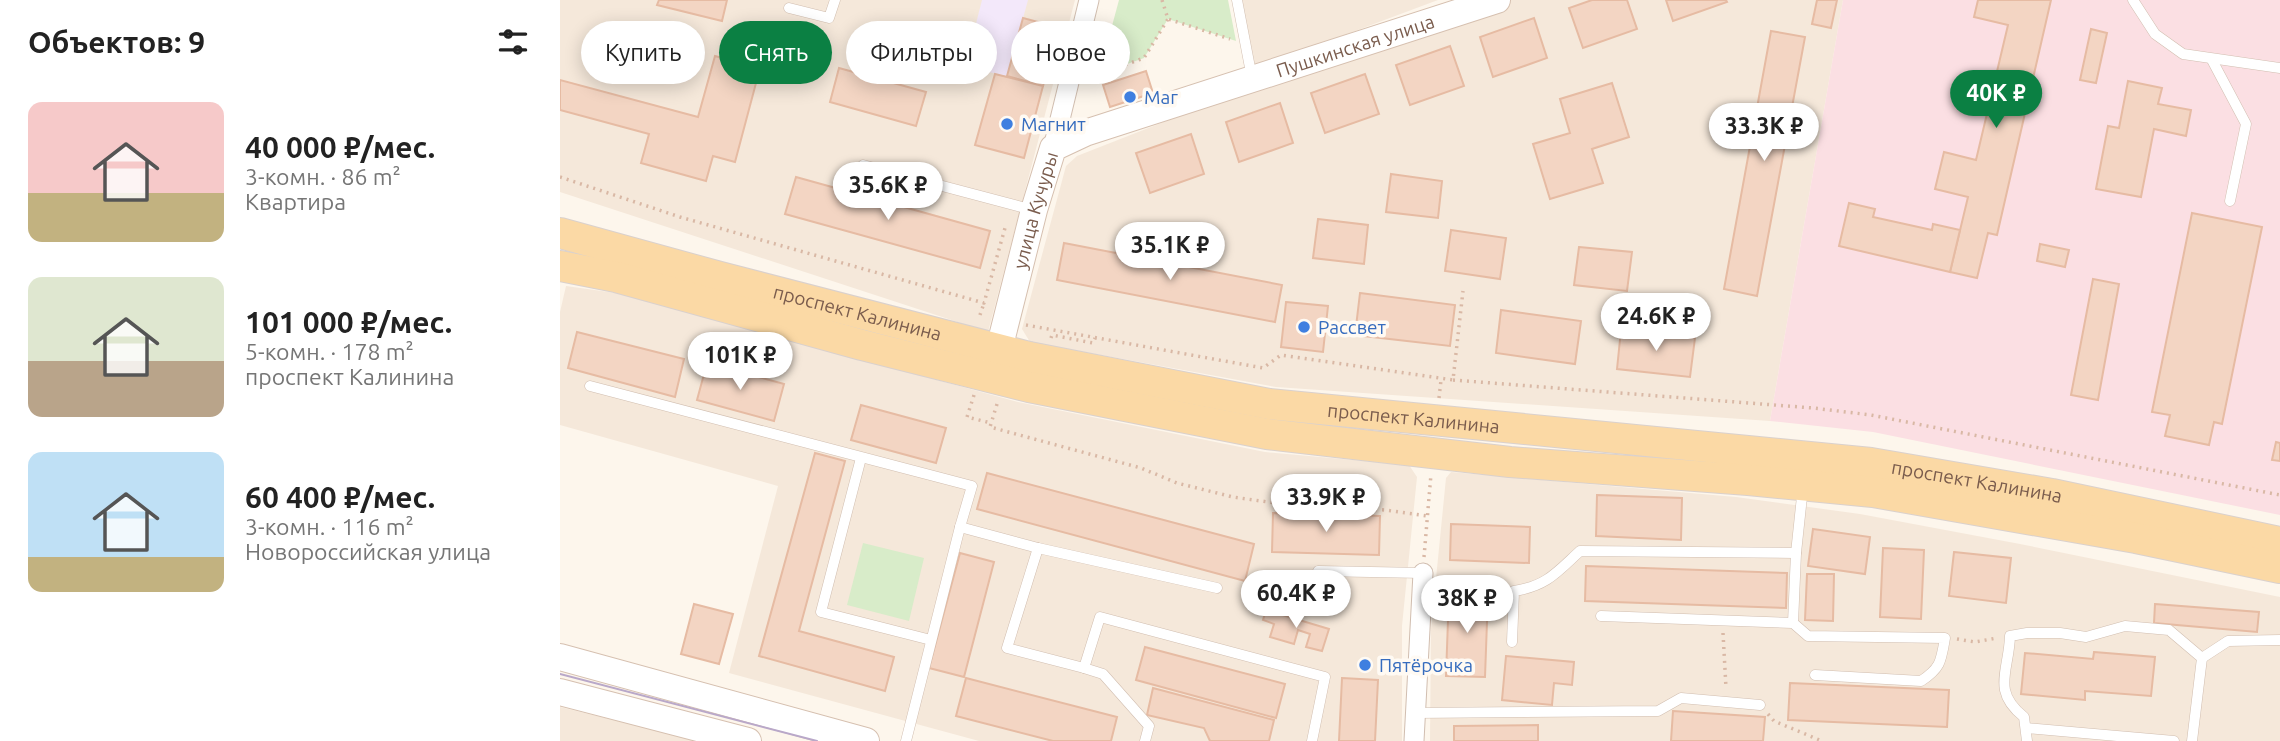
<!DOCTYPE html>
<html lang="ru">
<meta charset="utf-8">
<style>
:root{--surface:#fff;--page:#f2f2f2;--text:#222;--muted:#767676;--accent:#0b8043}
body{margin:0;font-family:Ubuntu,sans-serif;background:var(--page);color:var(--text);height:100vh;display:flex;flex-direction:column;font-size:26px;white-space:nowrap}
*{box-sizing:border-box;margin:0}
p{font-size:23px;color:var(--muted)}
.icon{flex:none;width:38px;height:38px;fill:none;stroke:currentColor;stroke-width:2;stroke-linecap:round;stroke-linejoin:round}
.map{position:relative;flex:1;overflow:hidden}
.drawer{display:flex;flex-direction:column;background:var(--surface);width:560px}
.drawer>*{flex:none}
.banner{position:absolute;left:21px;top:21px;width:665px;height:63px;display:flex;gap:14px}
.price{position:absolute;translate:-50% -60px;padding:0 16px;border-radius:24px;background:#fff;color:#222;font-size:23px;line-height:46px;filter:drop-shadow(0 2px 4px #0008)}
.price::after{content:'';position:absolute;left:50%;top:42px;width:21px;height:16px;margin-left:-10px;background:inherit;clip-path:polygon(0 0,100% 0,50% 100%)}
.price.selected{background:var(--accent);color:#fff}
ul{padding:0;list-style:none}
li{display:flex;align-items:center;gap:21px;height:175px;padding:0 28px}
li span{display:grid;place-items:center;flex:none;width:196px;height:140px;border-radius:14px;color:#555}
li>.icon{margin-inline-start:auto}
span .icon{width:84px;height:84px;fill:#fffc;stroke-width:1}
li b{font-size:30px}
h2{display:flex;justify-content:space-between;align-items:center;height:84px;padding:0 28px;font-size:30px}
.pill{padding:0 24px;border-radius:32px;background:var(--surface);box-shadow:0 4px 18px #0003;font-size:24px;line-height:63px}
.pill.selected{background:var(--accent);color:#fff}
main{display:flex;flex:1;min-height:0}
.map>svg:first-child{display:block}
.residential{fill:#f5e8da}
.education{fill:#f3e8fa}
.medical{fill:#fbdfe3}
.green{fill:#d8ecc9}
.building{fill:#f3d5c3;stroke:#e6bba3;stroke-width:2}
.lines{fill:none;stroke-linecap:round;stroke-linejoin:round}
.lane-casing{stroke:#d1beb0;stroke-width:11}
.street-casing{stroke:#d1beb0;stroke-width:21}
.secondary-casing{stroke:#d6c0b0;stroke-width:28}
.primary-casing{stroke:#dad1cd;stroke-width:32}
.path{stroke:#d9b8a5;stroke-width:3.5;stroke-dasharray:2 5;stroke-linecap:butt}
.lane{stroke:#fff;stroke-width:10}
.street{stroke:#fff;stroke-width:19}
.secondary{stroke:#fff;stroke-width:26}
.primary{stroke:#fbd9a5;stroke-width:30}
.tram{stroke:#b9a8c9;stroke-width:2}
.shop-dot{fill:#3f7fe0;stroke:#fffaf3;stroke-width:2.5}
.labels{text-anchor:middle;stroke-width:7;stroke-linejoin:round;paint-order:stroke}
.street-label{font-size:19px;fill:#7a5c4d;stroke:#fffaf3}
.shop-label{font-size:19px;fill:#366cbe;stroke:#fffaf3;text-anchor:start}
</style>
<main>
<section class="drawer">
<h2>Объектов: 9<svg class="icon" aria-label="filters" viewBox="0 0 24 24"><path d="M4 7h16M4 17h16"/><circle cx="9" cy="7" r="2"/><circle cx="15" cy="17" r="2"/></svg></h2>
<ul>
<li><span style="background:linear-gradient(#f6c9c9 65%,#c2b280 0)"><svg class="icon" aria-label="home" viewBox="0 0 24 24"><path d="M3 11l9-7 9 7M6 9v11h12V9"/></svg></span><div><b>40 000 ₽/мес.</b><p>3-комн. · 86 m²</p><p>Квартира</p></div></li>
<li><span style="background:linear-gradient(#dfe7d0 60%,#b9a48a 0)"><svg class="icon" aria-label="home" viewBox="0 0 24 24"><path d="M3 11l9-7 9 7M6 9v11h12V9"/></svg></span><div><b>101 000 ₽/мес.</b><p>5-комн. · 178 m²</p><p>проспект Калинина</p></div></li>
<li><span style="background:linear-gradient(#bfe0f5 75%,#c2b280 0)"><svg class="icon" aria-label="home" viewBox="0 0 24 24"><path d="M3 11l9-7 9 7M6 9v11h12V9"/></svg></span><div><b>60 400 ₽/мес.</b><p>3-комн. · 116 m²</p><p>Новороссийская улица</p></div></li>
</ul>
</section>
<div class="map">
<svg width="1720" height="741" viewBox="0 0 1720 741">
<rect width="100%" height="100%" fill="#fdf6ec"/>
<g class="residential">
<polygon points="0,0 515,0 428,332 0,192"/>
<polygon points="672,0 878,0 693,69 679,35"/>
<polygon points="947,0 1283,0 1210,421 716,387 470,342 462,329 506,166 517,156 815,39"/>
<polygon points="6,286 56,293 458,402 705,452 849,465 857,477 842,626 842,741 419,741 169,673 218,486 0,425 0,312"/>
<polygon points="891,472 1176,497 1300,514 1460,544 1720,597 1720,741 870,741 871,629 886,478"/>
<polygon points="0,707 140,741 0,741"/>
</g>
<polygon class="education" points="422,0 468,0 447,76 405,67"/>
<polygon class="medical" points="1283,0 1720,0 1720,515 1313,432 1210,421"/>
<g class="green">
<polygon points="559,0 668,0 676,41 608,19 584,58 539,74"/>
<polygon points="303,543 364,558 349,621 287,605"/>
</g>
<g class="building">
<polygon points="99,0 167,0 162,21 97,5"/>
<polygon points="1032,0 1067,0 1077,29 1023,48 1009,8"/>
<polygon points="1106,0 1166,0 1167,2 1113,21"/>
<polygon points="1257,0 1277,0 1271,28 1252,24"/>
<polygon points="1418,0 1491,0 1437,235 1428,233 1417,278 1390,272 1408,197 1375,189 1384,152 1416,160 1448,25 1414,17"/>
<polygon points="463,18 482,23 492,51 483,86 447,76"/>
<polygon points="974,18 987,58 933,77 920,37"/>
<polygon points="1531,29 1547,33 1536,83 1520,80"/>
<polygon points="1211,31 1245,37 1197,296 1164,289"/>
<polygon points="890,46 904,86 850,105 836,65"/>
<polygon points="155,56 200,68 175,162 153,156 146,181 81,163 89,134 0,110 0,80 138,117"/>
<polygon points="279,68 366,92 356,126 270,102"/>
<polygon points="586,71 593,93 550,107 543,85"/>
<polygon points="435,74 483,86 464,158 415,145"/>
<polygon points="805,74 819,114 765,133 751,93"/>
<polygon points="1568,81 1602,88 1598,104 1631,110 1626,136 1594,129 1581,197 1536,189 1548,126 1559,128"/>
<polygon points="1052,83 1069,137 1032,149 1043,183 990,199 973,144 1010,133 1000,99"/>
<polygon points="720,103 733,143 679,162 666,122"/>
<polygon points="631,134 644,174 590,193 576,153"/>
<polygon points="831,174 882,181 878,218 826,212"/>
<polygon points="236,177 430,231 420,268 225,214"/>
<polygon points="1289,203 1315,209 1313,217 1372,230 1373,224 1400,230 1390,272 1279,246"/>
<polygon points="1632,213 1702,227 1662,424 1654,422 1649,445 1605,436 1610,415 1592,412"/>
<polygon points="758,219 808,225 804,264 753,258"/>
<polygon points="891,230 946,238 940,279 885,271"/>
<polygon points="504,243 722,285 715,322 497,280"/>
<polygon points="1480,244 1509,250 1505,267 1477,261"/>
<polygon points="1019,247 1072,252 1067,291 1014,285"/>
<polygon points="1533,279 1559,284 1538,400 1511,395"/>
<polygon points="800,293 895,305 890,346 795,335"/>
<polygon points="726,302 768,306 763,352 721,347"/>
<polygon points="941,310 1021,321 1015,364 936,353"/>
<polygon points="1061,330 1135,338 1130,377 1057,369"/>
<polygon points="17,332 124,359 115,397 8,368"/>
<polygon points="147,363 224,384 214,421 137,400"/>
<polygon points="301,405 386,428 376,463 291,440"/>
<polygon points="1716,442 1720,443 1720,461 1712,460"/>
<polygon points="255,453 285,461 239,631 334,657 325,691 199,656"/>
<polygon points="427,473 694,544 685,581 417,509"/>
<polygon points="1037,495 1122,498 1121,540 1036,536"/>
<polygon points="713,513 820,516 819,555 712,552"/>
<polygon points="891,524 970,527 969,563 890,560"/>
<polygon points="1253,529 1310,537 1305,574 1248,566"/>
<polygon points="1323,548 1364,550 1361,619 1320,617"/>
<polygon points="1394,552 1451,558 1446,603 1389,596"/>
<polygon points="400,553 434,562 404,677 369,668"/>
<polygon points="1026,566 1227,573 1226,608 1025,601"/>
<polygon points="1247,574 1274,574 1273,621 1245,620"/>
<polygon points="889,592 928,594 925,677 886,676"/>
<polygon points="134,604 173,614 159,664 121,654"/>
<polygon points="1595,604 1699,612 1697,632 1594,623"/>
<polygon points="706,610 769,629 762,651 746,647 750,634 738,630 734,644 710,637 714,624 703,620"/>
<polygon points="585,647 725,684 716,718 576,680"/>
<polygon points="1534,652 1595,657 1591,696 1525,691 1525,700 1461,694 1465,653 1533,659"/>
<polygon points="946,656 1014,662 1012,685 994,683 992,705 942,700"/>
<polygon points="406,678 557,717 551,741 493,741 396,716"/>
<polygon points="782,678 818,680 815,741 779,741"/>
<polygon points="1230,683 1389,690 1387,727 1228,720"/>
<polygon points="593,688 714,720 709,741 650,741 644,728 587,715"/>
<polygon points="1113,711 1205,717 1203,741 1111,741"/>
<polygon points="978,725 978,741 894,741 894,726"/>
</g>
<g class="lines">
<g class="lane-casing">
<g id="lane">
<polyline points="677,0 692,78"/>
<polyline points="1573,0 1595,34 1623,54 1720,68"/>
<polyline points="229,8 269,18 275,0"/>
<polyline points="1652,60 1686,124 1670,201"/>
<polyline points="303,165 473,210"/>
<polyline points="30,386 412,486 400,527"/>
<polyline points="301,458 261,612 371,640"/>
<polyline points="478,548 447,648 524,668"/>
<polyline points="758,571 863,573"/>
<path d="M 1041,616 L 1233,623 L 1248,636 L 1385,638 C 1381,661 1381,668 1361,681 L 1255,675"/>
<polyline points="1233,623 1236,553 1243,487"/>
<path d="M 952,642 L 954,591 C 987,586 997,572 1020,551 L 1236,553"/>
<polyline points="1642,658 1668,641 1720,640"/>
<polyline points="855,713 1098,711 1121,698 1200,705"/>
<polyline points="1466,728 1614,741"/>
<polyline points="346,741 400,527 478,548 657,588"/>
<polyline points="585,741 589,726 543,674 524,668 540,617 765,677 752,741"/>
<path d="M 1467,741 L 1464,717 C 1431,691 1449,671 1450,636 L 1467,633 L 1500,633 L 1526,637 L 1565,626 L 1609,630 L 1642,658 L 1632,741"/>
</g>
</g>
<g class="street-casing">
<g id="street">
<polyline points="493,148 529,0"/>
<polyline points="854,741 863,573"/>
</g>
</g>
<g class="secondary-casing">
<g id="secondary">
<path id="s1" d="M 434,369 L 474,210 L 493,148 L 525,133 L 937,0"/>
<polyline points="0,657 306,741"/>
<polyline points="0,692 188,741"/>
</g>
</g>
<g class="primary-casing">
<g id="primary">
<path id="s2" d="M 0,233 L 160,277 L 469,357 L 709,404 L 1311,463 L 1492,494 L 1720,542"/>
<polyline points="0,266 56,277 302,345 469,387 707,434 950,462 1188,480 1313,492 1576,538 1720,568"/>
</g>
</g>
<g class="path">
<polyline points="602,0 608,19 670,39"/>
<polyline points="539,74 584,58 608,19"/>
<polyline points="0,177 120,217 424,303 445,228"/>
<polyline points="420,315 424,303"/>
<polyline points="466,325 703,368 721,355 893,380 903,291"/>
<polyline points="491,338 492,335 533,343 535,338"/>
<polyline points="893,380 1253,408 1311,415 1720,495"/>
<polyline points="414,395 407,417 431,423"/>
<polyline points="879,398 881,380"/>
<polyline points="437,404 430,427 581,468 617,483 673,497 729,505 825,510 867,516"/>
<polyline points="864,557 871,474"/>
<polyline points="1163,633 1166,688"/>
<polyline points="1397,639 1415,642 1437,638"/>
<polyline points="1208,714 1214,721 1262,741"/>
</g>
<use href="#lane" class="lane"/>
<use href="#street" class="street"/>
<use href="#secondary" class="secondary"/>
<use href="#primary" class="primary"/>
<polyline class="tram" points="0,674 257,741"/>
</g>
<g class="shop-dot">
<circle cx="570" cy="97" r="7"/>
<circle cx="447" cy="124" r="7"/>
<circle cx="744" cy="327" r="7"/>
<circle cx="805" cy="665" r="7"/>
</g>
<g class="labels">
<g class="street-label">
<text dy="7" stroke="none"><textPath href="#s1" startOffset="548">Пушкинская улица</textPath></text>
<text dy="7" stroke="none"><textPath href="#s1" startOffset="164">улица Кучуры</textPath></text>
<text dy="7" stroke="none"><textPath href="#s2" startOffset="308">проспект Калинина</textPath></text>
<text dy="7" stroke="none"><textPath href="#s2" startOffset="875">проспект Калинина</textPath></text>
<text dy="7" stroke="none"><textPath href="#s2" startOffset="1442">проспект Калинина</textPath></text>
</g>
<g class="shop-label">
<text x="584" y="104">Маг</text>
<text x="461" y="131">Магнит</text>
<text x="758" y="334">Рассвет</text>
<text x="819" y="672">Пятёрочка</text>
</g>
</g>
</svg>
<b class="price selected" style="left:1436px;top:130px">40K ₽</b>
<b class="price" style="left:1204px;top:163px">33.3K ₽</b>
<b class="price" style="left:328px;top:222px">35.6K ₽</b>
<b class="price" style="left:610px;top:282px">35.1K ₽</b>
<b class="price" style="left:1096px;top:353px">24.6K ₽</b>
<b class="price" style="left:180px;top:392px">101K ₽</b>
<b class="price" style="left:766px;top:534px">33.9K ₽</b>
<b class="price" style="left:736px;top:630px">60.4K ₽</b>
<b class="price" style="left:907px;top:635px">38K ₽</b>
<div class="banner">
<a class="pill">Купить</a>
<a class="pill selected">Снять</a>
<a class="pill">Фильтры</a>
<a class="pill">Новое</a>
</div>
</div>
</main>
